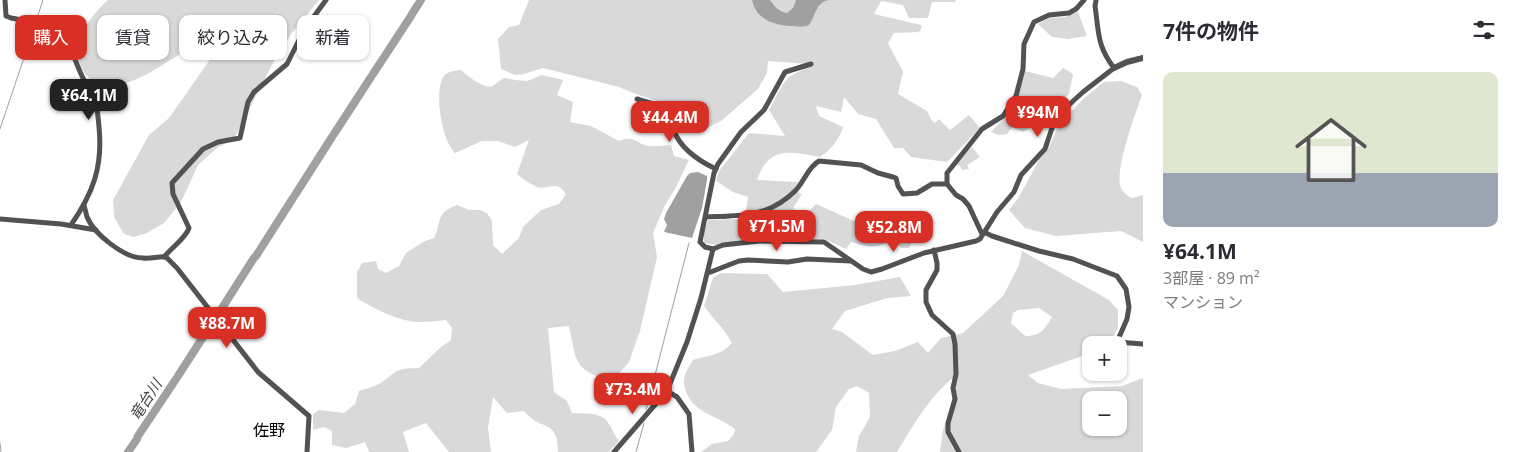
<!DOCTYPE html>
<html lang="ja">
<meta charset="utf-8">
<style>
:root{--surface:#fff;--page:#f2f2f3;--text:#2b2b33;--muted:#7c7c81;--accent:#d93025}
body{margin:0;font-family:"Open Sans","Noto Sans JP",sans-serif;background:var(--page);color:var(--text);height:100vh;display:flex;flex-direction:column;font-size:19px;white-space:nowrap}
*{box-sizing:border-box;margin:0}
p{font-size:16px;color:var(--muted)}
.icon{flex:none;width:28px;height:28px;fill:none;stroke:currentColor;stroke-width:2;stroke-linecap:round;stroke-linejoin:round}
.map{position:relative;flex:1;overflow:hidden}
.side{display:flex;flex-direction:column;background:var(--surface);width:375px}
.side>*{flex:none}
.hud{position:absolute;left:15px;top:15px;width:475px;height:45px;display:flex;gap:10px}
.tools{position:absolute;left:1082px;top:336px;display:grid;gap:10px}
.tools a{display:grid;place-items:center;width:45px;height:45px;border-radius:10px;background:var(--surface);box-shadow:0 1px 4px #0004;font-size:25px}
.price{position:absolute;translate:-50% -42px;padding:0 11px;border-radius:10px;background:var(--accent);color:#fff;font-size:16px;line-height:32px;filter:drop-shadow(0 1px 2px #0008)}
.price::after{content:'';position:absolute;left:50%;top:30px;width:15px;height:11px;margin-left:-8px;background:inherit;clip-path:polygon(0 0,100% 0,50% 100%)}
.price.current{background:#222;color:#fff}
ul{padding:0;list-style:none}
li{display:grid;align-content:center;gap:10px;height:265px;padding:0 20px}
li span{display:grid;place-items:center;height:155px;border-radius:10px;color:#555}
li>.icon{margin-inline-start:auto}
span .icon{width:90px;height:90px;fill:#fffc;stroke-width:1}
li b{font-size:21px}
h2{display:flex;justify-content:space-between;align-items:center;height:60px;padding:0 20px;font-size:21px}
.chip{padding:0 18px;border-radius:10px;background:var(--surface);box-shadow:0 1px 4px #0004;font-size:18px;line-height:45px}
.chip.current{background:var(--accent);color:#fff}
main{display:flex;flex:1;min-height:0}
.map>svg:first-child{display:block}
.green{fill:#d9d9d9;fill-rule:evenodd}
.water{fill:#a0a0a0}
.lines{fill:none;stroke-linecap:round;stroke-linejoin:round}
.stream{stroke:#a0a0a0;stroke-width:1}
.river{stroke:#a0a0a0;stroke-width:8}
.minor{stroke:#525252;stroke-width:5}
.tertiary{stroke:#525252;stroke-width:6}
.labels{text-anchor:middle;stroke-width:4;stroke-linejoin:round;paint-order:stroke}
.water-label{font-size:15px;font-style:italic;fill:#414141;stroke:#fff}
.quarter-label{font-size:16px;fill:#000;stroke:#fff}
</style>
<main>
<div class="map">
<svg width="1143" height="452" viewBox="0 0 1143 452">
<rect width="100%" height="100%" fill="#fff"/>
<g class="green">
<path d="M 108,0 L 319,0 L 291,34 L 276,57 L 234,139 L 217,148 L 198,165 L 181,202 L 164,223 L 147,233 L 134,237 L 124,234 L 114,217 L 113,200 L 149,135 L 169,118 L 209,61 L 209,48 L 205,41 C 173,53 133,95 98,83 C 84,78 78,65 77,50 C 75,36 98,8 108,0 Z"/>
<path d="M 529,0 L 956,0 L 955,2 L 932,2 L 928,18 L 909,18 L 903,5 L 881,1 L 874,14 L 921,25 L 922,27 L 919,32 L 894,33 L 888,43 L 903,72 L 898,94 L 927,111 L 932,121 L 935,123 L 939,119 L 950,130 L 969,115 L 980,128 L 947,162 L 911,157 L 903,148 L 894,148 L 876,119 L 858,114 L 844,97 L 841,112 L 816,106 L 819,116 L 843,127 C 839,140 831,150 820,157 C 790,152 769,145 757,180 L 798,182 L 793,190 L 802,194 L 793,208 L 799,214 L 807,213 L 816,204 L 854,221 L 898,212 L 907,230 L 914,237 L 909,248 L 901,248 L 895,239 C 875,249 872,248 851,242 L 846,249 L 824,239 L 759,239 L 716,245 L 704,243 L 704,233 L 708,220 L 745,219 L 748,197 L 733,192 L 716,181 L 719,171 L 749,133 L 785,136 L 769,110 C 775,100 780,86 788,78 C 795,72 803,72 808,64 L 768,61 L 767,73 L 758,89 L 721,121 L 700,131 L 686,114 L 678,115 L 673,113 L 657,101 L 636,94 L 619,87 L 543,68 L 524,74 L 515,75 L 501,69 L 498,39 L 509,27 L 519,25 Z"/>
<polygon points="1078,12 1087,36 1068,39 1052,37 1038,24 1049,18 1065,17"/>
<polygon points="1063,68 1073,74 1069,94 1040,122 1023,132 1012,127 1007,134 999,135 991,132 1005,117 1018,97 1025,71 1053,78"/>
<path d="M 461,70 C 469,77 480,86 491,87 L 504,78 L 515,80 L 527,81 L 542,75 L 563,80 L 557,95 L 573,102 L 570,122 L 591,126 L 619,141 C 636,134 636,145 650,146 C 657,147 664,145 671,145 L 674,156 L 689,160 L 675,189 L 665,205 L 653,233 L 657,257 L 640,331 L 629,362 L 613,381 C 573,370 577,363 569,326 L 548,328 L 554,392 L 567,401 L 572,413 C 584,414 602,411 609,424 C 613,430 614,435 619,441 L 609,452 L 558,452 C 558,417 540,432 524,411 L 507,413 L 493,397 L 488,428 L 491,452 L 449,452 L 426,423 L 403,432 L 409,452 L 369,452 L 365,442 L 346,448 L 332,445 L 332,431 L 324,427 L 313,430 L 313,414 L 319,410 L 344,413 L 355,404 L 359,391 C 366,388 376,387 382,382 C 400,369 395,369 419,368 L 441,347 L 451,340 L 452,328 L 446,320 C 437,321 428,322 419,322 C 397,321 375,309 357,298 L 357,272 L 362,263 L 376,261 L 378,269 L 386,273 L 399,266 L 406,253 L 425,241 L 434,238 C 442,222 435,213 457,205 L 469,210 L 480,210 L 487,213 L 492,221 L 493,245 L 502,254 L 519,238 L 523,227 L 541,210 L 559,204 L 566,194 C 556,179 549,190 537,187 C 530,184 523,179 517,174 L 529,140 L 515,147 L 498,141 L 482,141 L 455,153 C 442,140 434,95 443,77 C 447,71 454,71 461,70 Z"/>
<path d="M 1121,81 L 1137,87 L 1142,95 C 1135,115 1114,170 1121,188 C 1123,193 1128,196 1132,198 L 1143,195 L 1143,242 L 1121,231 L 1056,236 L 1025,228 L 1009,210 L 1019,197 L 1039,160 L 1048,149 L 1059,125 L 1083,99 L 1104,82 Z"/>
<polygon points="972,147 980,157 967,165 969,169 962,170 960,166 955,164"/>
<path d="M 1022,251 L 1109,300 L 1118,310 L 1118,328 L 1108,345 L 1091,345 L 1091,353 L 1028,375 L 1038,383 L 1061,389 L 1122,386 L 1143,378 L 1143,452 L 940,452 L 943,430 L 956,394 L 955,376 C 929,397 914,424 897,452 L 856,452 L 859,436 L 870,417 L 869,393 L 857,386 L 849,389 L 836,407 L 832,430 L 816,452 L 701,452 L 712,444 L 728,441 L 734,434 L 735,429 C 717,415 695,414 686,392 C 681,379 686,371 693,360 C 707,356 722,355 732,343 C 725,329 713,319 704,306 L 713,278 L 721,273 L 767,274 L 783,292 L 855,285 L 900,277 L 911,296 L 887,298 L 845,311 L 832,329 L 842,332 L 873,355 L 895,351 L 918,342 L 928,353 L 941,338 L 963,333 L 1003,296 L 1019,265 ZM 1039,308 L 1052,317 C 1044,330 1041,336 1025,336 L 1011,323 L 1013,313 L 1018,310 ZM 1091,400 L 1119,400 L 1119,428 L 1091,428 Z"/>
</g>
<g class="water">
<path d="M 752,0 L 770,0 C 775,7 779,12 787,13 L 793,8 L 796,0 L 830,0 C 816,1 816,15 809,25 C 803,28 796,26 789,26 C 772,24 756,19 752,0 Z"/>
<polygon points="698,172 707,176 707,180 702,208 692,238 664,232 667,225 664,219 666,213 687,176 690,173"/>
</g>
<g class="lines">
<g class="stream">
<polyline points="36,21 43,0"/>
<polyline points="0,129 35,25"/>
<polyline points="646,410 689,243"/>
<polyline points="0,443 1,452"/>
<polyline points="636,452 644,423"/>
</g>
<g class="river">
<polyline points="412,14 421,0"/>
<polyline points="373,74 411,16"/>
<polyline points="334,134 371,77"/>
<polyline points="295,195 332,137"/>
<polyline points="256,256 293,198"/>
<polyline points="217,316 254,258"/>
<polyline points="178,376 214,320"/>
<polyline points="138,436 176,379"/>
<polyline points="128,452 137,439"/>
</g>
<g class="minor">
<path d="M 5,0 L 6,16 L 11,18 L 54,26 L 66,33 C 71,48 76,65 84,80 C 86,86 91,91 93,97 C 98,106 98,117 99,127 C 103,167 93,193 71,225"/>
<path d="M 811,64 L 785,72 L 764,110 L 741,132 L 718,164 L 714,173 L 700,242 L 705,247 L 713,249 L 723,245 L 759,241 L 824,242 L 863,269 L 871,272 L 882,269 L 924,253 L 976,241 L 980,239 L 997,212 L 1014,192 L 1021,175 L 1045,149 L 1054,122 L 1059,114 L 1083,92 L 1114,68 C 1097,46 1099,33 1095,6 L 1096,0"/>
<path d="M 637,99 C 648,102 661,105 669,112 C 674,117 671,125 674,131 C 681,149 699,161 716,169"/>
<path d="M 84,205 C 85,209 86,213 87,217 C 94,234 124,258 143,258 C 151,259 159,256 166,257 L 177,268 L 258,372 L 309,416 L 307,452"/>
<path d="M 706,217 C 713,216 721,217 729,216 C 755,215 776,210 795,191 C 804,182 808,167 819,161 L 861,165 L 878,173 L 893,177 L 896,178 L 898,186 L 903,194 L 917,193 L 932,184 L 947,184"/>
<polyline points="0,219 61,224 96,230"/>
<polyline points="984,232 992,236 1039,251 1073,259 1117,276 1126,289 1129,307 1127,319 1117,342 1143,344"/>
<polyline points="982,234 969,206 963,199 956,195 947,184 947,173 982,129 1003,116 1016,96 1023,69 1024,44 1034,22 1049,15 1069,13 1076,9 1084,0"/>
<polyline points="934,250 937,263 937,270 926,290 926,302 932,315 953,334 955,344 956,374 953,388 955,399 948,423 948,432 959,452"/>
<path d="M 164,257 C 172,247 186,238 189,228 L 173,194 L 172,183 L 203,149 L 218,142 L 240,138 L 248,102 L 254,92 L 287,64 L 304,30 L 326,0"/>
<polyline points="708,273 739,261 748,260 788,262 807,259 851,261"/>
<polyline points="667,391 677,397 689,414 692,452"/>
<polyline points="614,452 667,391 687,342 701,298 713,249"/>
</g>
<polyline class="tertiary" points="1114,68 1127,62 1143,58"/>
</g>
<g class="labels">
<g class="water-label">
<text transform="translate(146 400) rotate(-57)" y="5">竜台川</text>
</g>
<g class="quarter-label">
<text x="269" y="436">佐野</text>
</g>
</g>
</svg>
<div class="tools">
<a>+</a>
<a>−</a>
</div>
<b class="price current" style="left:89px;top:121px">¥64.1M</b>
<b class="price" style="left:1038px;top:138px">¥94M</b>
<b class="price" style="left:670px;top:143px">¥44.4M</b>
<b class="price" style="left:777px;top:252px">¥71.5M</b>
<b class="price" style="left:894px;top:253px">¥52.8M</b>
<b class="price" style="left:227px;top:349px">¥88.7M</b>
<b class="price" style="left:633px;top:415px">¥73.4M</b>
<div class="hud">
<a class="chip current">購入</a>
<a class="chip">賃貸</a>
<a class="chip">絞り込み</a>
<a class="chip">新着</a>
</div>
</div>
<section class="side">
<h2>7件の物件<svg class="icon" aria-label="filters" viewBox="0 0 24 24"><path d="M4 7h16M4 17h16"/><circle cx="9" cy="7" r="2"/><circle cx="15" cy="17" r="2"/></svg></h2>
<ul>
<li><span style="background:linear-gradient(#dfe7d0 65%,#9aa5b1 0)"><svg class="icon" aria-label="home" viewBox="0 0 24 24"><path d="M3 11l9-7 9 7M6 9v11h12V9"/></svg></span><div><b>¥64.1M</b><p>3部屋 · 89 m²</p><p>マンション</p></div></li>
</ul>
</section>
</main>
